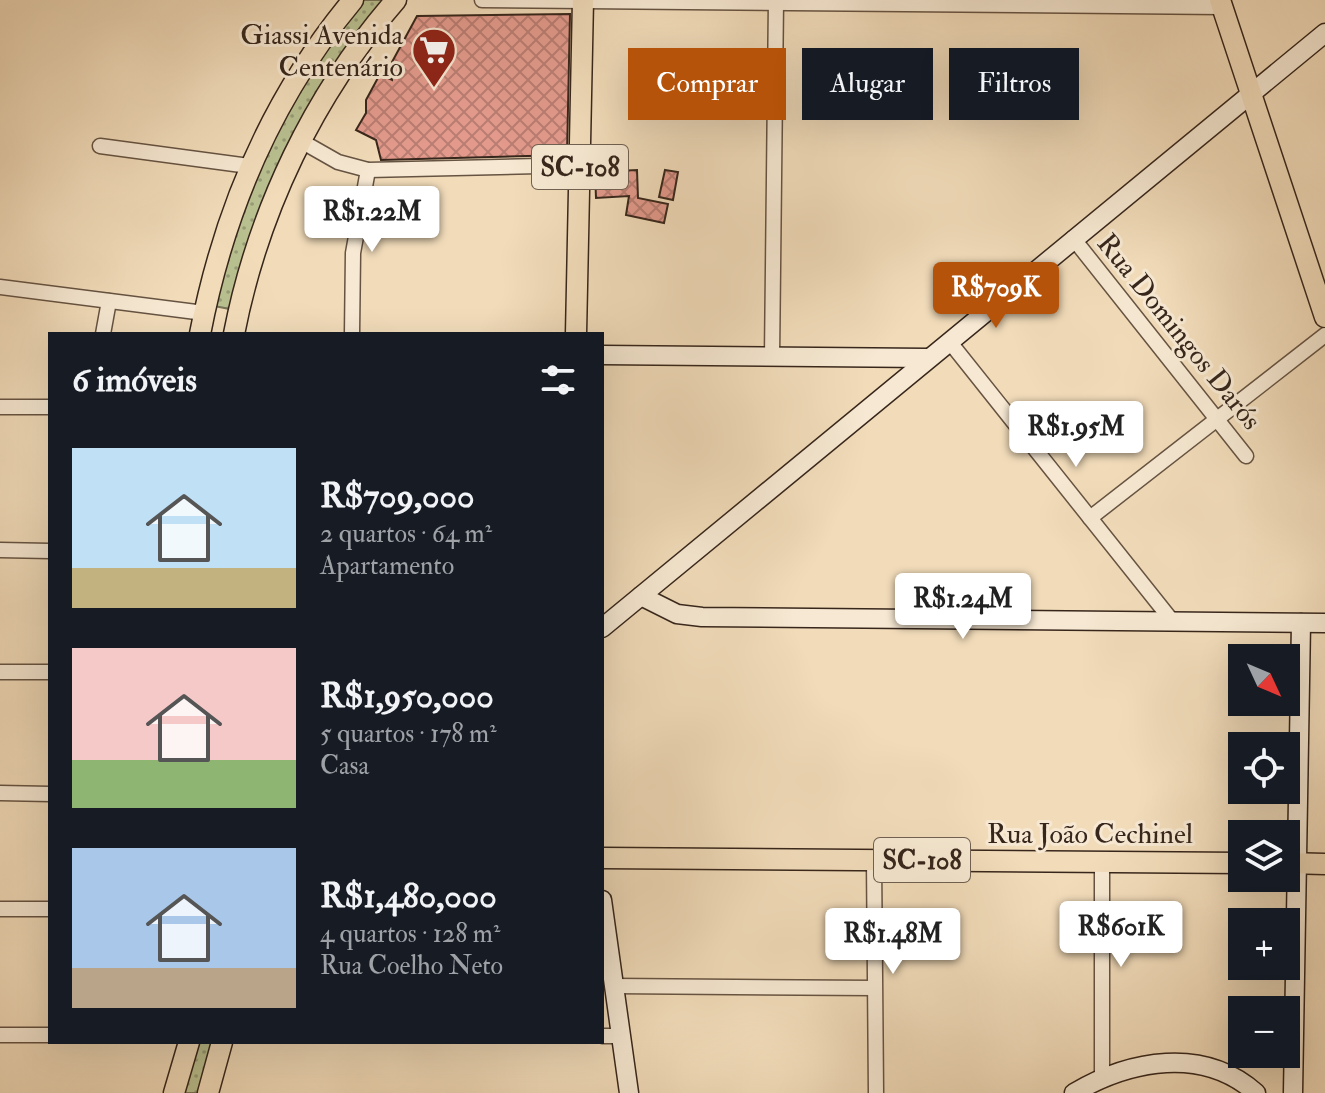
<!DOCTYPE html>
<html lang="pt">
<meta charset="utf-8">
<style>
:root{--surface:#171b24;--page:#242831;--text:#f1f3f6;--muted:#9ea1a6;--accent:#b45309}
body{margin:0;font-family:"IM FELL Double Pica",serif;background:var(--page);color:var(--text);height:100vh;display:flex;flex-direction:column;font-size:30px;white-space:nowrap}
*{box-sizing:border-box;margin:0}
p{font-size:26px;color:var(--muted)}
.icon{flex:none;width:44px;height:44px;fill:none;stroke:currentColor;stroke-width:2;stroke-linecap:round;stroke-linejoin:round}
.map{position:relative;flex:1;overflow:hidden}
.details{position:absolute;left:48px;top:332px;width:556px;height:712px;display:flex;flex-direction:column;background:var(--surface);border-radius:0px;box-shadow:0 8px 32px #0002}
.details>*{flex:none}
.guide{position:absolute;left:628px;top:48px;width:576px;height:72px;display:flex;gap:16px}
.needle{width:52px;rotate:134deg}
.fabs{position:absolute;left:1228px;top:644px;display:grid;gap:16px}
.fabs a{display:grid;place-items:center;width:72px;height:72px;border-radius:0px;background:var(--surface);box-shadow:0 8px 32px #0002;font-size:40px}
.price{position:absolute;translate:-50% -68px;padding:0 18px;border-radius:8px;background:#fff;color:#222;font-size:26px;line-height:52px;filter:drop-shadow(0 2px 4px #0008)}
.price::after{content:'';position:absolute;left:50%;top:48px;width:24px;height:18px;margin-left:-12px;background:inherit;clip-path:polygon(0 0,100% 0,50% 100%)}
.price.current{background:var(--accent);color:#fff}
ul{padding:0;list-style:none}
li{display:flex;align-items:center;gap:24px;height:200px;padding:0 24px}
li span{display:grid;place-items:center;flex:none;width:224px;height:160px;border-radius:0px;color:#555}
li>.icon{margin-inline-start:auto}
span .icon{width:96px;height:96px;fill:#fffc;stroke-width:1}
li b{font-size:34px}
h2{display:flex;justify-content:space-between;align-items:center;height:96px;padding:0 24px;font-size:34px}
.pill{padding:0 28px;border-radius:0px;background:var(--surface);box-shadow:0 8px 32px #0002;font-size:28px;line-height:72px}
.pill.current{background:var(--accent);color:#fff}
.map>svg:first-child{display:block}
.park{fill:url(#park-dots);stroke:#787356;stroke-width:2}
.building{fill:url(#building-cross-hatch);stroke:#37261b;stroke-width:2}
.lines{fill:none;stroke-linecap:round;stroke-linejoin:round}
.street-casing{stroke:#665342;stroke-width:17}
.secondary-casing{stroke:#37261b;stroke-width:21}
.primary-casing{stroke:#37261b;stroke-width:23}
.street{stroke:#f6e8d2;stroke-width:14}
.secondary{stroke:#f6e8d2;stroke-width:18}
.primary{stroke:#f1dbb9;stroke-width:20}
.labels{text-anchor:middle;stroke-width:6;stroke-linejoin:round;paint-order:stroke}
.shield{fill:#f6e8d2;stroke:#706052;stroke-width:2}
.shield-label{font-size:26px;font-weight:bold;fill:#37261b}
.poi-label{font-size:28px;fill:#37261b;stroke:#f6e8d2;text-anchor:end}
.street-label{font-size:28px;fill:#37261b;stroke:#f6e8d2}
</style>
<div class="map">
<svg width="1325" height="1093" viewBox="0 0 1325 1093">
<defs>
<pattern id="park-dots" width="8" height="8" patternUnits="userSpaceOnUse" patternTransform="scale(2)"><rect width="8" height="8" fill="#b9c090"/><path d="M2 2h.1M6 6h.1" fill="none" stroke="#979c75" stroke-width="1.8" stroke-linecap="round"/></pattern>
<pattern id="building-cross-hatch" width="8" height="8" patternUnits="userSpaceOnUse" patternTransform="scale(2)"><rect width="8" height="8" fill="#e39a8c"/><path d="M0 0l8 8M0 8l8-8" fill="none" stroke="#b97d72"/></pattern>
</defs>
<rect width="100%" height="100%" fill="#f1dbb9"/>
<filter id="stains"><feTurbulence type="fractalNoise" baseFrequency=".0025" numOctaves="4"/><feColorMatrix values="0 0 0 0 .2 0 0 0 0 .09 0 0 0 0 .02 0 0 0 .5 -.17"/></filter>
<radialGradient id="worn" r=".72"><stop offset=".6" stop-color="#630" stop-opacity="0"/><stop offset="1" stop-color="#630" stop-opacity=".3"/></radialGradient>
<g class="park">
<polygon points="362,0 386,0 317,95 230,309 214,306 252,181 299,90"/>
<polygon points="194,1042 216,1042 203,1093 180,1093"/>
</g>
<g class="building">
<polygon points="570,14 567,155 381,160 376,140 356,130 366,113 366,100 380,74 392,80 392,62 417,16"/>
<polygon points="637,170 638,198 668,204 664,223 626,215 629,196 596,198 595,172"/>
<polygon points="665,170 678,172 673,200 659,197"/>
</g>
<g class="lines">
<g class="street-casing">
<g id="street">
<polyline points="482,0 1222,7"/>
<polyline points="301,141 338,162 368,170 580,165"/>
<polyline points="100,146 249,166"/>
<polyline points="1073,238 1246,456"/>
<polyline points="0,287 204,313"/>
<polyline points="103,334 109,301"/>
<polyline points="352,334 353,253 368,170"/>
<polyline points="949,341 1173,622"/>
<polyline points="772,357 776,0"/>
<polyline points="0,407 50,407"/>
<polyline points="1090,518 1325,335"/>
<polyline points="0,550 50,551"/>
<polyline points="0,672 50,672"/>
<polyline points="0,793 50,794"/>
<polyline points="874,860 876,1093"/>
<polyline points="1102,861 1102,1076"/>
<polyline points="0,909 50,909"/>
<polyline points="614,986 874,988"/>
<polyline points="0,1035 50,1035"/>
<polyline points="602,1036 620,1036"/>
</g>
</g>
<g class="secondary-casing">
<g id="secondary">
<polyline points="602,355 927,358"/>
<polyline points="641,596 677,614 702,617 1325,623"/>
<polyline points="602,628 1325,33"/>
<polyline points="602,900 629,1093"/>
<path d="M 1074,1093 C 1130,1060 1203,1046 1256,1093"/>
<polyline points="1293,1093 1301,623"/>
</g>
</g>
<g class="primary-casing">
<g id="primary">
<polyline points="1220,0 1325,317"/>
<path d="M 200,334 C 224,210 272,97 353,0"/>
<path d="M 234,334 C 258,211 314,94 396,0"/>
<polyline points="576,334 583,0"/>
<polyline points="602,858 1242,863"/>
<polyline points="1286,863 1325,864"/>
<polyline points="174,1093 189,1042"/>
<polyline points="208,1093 222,1042"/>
</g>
</g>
<use href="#street" class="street"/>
<use href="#secondary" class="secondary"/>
<use href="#primary" class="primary"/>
</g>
<defs>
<g id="supermarket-pin" transform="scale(2.3)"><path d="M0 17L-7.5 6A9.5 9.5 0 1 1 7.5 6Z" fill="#8f2418" stroke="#f6e8d2"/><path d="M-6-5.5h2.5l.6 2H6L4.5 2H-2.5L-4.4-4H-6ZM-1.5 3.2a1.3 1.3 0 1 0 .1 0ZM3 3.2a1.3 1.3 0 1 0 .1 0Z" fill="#fff"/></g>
</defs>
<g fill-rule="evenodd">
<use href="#supermarket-pin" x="434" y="50"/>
</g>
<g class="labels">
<g class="shield">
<rect x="532" y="145" width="96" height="44" rx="6"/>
<rect x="874" y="838" width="96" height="44" rx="6"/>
</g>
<g class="shield-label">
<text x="580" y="176">SC-108</text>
<text x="922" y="869">SC-108</text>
</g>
<g class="poi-label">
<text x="403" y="44">Giassi Avenida<tspan x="403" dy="32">Centenário</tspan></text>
</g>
<g class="street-label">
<text transform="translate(1180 331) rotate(51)" y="10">Rua Domingos Darós</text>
<text x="1090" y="843">Rua João Cechinel</text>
</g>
</g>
<rect width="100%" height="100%" filter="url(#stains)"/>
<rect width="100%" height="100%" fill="url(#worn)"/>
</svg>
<div class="fabs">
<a><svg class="needle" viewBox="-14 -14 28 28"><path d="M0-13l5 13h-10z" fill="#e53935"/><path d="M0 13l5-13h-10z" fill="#9ea1a6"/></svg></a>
<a><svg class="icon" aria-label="locate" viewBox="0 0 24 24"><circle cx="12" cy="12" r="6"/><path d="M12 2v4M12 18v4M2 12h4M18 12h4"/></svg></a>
<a><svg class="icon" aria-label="layers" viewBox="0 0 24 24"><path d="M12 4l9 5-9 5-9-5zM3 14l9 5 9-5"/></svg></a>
<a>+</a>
<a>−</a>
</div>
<b class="price" style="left:372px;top:254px">R$1.22M</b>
<b class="price current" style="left:996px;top:330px">R$709K</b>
<b class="price" style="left:1076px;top:469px">R$1.95M</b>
<b class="price" style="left:963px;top:641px">R$1.24M</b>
<b class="price" style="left:1121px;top:969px">R$601K</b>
<b class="price" style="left:893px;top:976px">R$1.48M</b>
<div class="guide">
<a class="pill current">Comprar</a>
<a class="pill">Alugar</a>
<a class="pill">Filtros</a>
</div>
<section class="details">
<h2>6 imóveis<svg class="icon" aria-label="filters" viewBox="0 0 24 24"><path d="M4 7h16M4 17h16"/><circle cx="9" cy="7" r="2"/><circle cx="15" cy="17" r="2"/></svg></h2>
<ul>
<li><span style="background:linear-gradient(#bfe0f5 75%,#c2b280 0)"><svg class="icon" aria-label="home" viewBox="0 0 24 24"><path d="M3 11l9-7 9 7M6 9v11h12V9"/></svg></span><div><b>R$709,000</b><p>2 quartos · 64 m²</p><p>Apartamento</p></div></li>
<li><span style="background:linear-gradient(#f6c9c9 70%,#8fb573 0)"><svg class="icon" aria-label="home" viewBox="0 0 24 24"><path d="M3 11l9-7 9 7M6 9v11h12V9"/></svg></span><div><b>R$1,950,000</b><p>5 quartos · 178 m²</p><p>Casa</p></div></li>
<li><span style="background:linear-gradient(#a9c7e8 75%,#b9a48a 0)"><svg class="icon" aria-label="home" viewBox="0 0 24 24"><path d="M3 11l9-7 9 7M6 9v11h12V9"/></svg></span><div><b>R$1,480,000</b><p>4 quartos · 128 m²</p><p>Rua Coelho Neto</p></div></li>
</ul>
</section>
</div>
